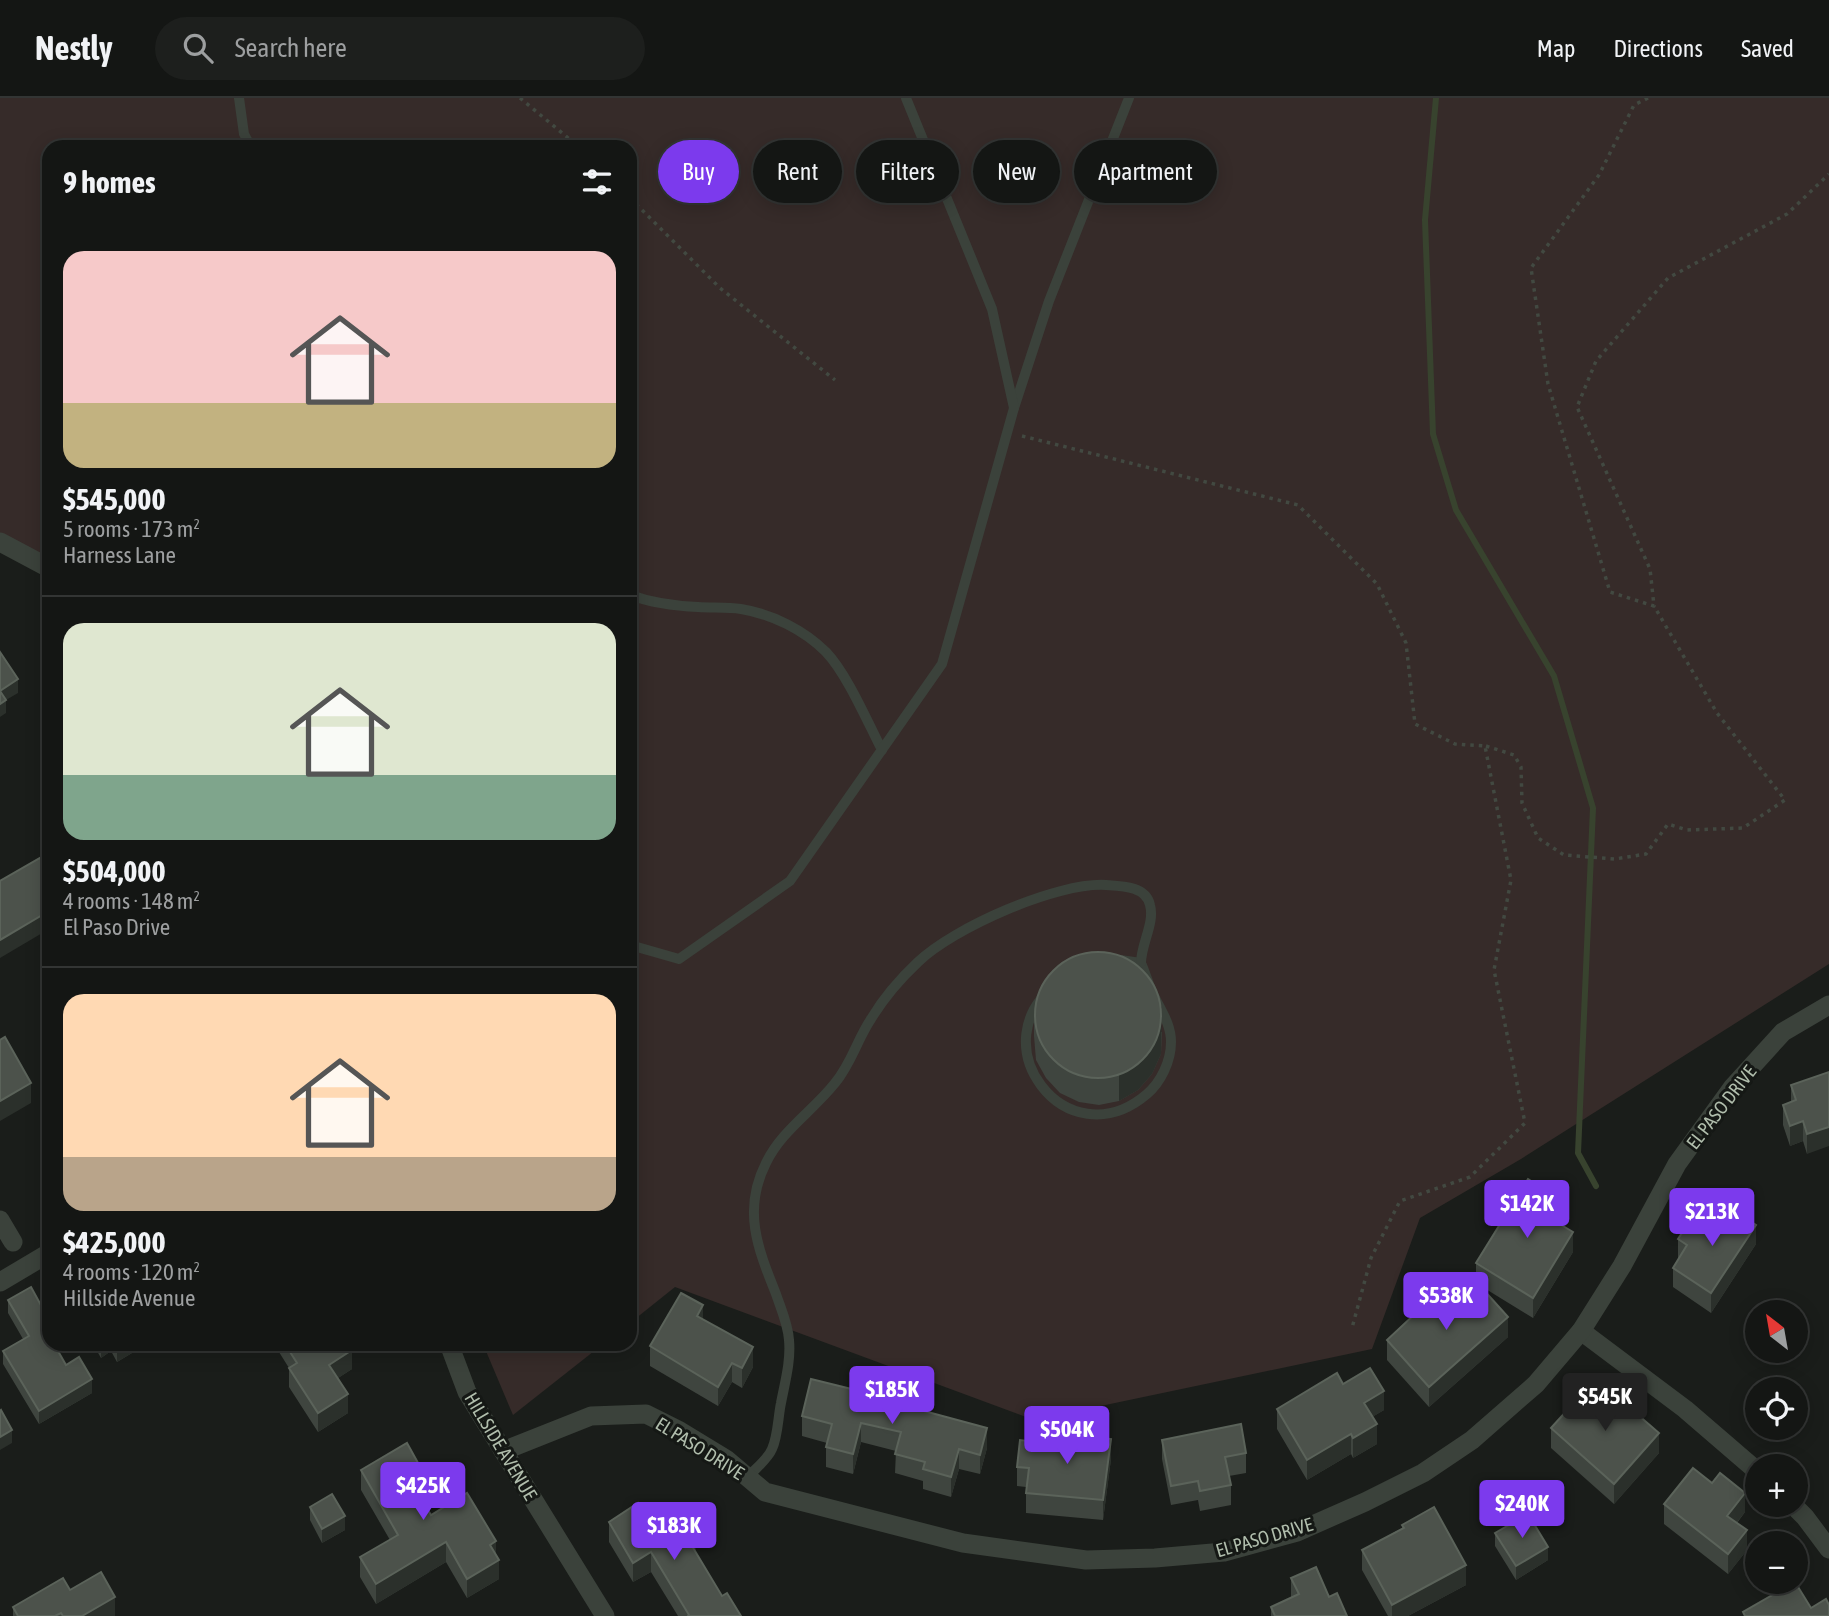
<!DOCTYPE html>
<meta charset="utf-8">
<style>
:root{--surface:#141614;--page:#1d1f1d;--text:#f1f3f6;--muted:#9d9fa0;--line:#333534;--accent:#7c3aed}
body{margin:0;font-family:"Asap Condensed",sans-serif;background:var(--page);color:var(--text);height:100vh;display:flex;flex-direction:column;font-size:26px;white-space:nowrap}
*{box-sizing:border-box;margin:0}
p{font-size:23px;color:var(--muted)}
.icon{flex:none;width:38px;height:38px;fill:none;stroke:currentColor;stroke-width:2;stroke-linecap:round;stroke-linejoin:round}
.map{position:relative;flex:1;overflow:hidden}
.sheet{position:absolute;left:42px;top:42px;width:595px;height:1211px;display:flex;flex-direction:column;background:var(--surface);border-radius:21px;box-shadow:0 4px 18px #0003,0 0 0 2px var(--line)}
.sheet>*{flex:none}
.banner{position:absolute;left:658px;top:42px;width:665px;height:63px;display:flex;gap:14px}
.needle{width:46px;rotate:329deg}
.fabs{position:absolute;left:1745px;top:1202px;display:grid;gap:14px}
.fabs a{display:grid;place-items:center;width:63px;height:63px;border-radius:50%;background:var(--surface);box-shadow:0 4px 18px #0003,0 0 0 2px var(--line);font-size:35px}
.price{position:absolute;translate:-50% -60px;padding:0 16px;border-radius:7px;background:var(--accent);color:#fff;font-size:23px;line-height:46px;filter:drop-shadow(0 2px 4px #0008)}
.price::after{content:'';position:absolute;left:50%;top:42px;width:21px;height:16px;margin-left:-10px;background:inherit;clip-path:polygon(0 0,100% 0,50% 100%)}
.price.current{background:#222;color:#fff}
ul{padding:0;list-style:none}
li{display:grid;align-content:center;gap:14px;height:371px;padding:0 21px}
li+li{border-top:2px solid var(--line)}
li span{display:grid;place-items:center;height:217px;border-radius:21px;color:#555}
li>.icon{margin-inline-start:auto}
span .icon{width:126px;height:126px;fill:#fffc;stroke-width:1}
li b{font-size:30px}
h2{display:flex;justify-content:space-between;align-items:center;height:84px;padding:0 21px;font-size:30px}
.tag{padding:0 24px;border-radius:32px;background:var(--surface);box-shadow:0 4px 18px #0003,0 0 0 2px var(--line);font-size:24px;line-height:63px}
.tag.current{background:var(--accent);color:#fff}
header{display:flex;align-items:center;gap:42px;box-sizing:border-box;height:98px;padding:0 35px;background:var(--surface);border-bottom:2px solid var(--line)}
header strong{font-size:33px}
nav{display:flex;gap:38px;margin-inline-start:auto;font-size:24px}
.search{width:490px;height:63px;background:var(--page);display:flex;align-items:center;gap:18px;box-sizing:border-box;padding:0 24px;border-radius:38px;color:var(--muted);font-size:26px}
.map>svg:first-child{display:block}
.green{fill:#362b29}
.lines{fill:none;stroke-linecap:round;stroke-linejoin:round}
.stream{stroke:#38432e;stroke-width:6}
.path{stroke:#424941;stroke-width:3.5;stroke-dasharray:3.5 5;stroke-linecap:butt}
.service{stroke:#3b423b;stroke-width:10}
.minor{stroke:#3b423b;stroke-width:19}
.wall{fill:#3f453f}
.shaded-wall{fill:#2b302b}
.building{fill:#4c524b;stroke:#5b635a;stroke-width:2}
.labels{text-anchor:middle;stroke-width:6;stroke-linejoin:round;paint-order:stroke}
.street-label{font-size:19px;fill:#b0bdac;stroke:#151815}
</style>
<header>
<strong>Nestly</strong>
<div class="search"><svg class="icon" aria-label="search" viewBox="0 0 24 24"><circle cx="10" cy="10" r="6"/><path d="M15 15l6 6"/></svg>Search here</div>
<nav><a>Map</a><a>Directions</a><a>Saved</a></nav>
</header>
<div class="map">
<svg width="1829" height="1518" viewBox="0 0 1829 1518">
<rect width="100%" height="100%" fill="#1a1d1a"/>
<g class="green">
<polygon points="0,0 1829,0 1829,866 1521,1061 1420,1120 1372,1251 1034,1322 675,1189 630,1225 630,49 49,49 49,470 0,444"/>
<polygon points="483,1246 603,1246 513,1317"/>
</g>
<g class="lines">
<polyline class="stream" points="1436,0 1425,122 1433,336 1456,412 1554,578 1593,710 1578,1055 1596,1088"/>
<g class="path">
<polyline points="520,0 579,49"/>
<polyline points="1648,0 1634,7 1599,77 1531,170 1548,286 1610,494 1654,508 1650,471 1577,309 1596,263 1668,180 1787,116 1829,76"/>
<polyline points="630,100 720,190 835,282"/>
<polyline points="1022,338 1298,407 1377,486 1406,545 1415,626 1455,646 1485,648 1511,782 1494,872 1525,1025 1470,1079 1400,1103 1371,1160 1352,1230"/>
<polyline points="1486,648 1514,657 1521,669 1522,705 1538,740 1564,757 1615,761 1646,756 1668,726 1687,732 1743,730 1785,702 1717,615 1654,508"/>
</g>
<g class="service">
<polyline points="239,0 244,36 251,49"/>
<polyline points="1014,310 1049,203 1129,0"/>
<path d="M 630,497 C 652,505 675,508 698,509 C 712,510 727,509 741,511 C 772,516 804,532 826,554 C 847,576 867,623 882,652"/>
<polyline points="630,847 679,861 790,783 942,566 1014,310 992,211 906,0"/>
<path d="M 1120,862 L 1141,865 C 1146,876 1149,889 1155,900 C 1162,914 1171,927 1171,944 C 1171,963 1161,984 1147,996 C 1066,1065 975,942 1060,884 C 1076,873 1101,868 1120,862 Z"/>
<path d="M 748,1379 C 755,1371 768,1361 772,1351 C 778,1338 778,1319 781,1305 C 785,1284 791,1263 789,1242 C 788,1226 781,1211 776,1196 C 758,1151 742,1112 766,1065 C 781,1033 813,1013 835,985 C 851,966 857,942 871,921 C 883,901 901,880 918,864 C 953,830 1057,784 1106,787 C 1121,788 1146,788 1150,807 C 1155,825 1141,846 1141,865"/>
</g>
<g class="minor">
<polyline points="0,444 49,470"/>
<polyline points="0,1122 13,1144"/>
<polyline points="0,1184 49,1155"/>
<polyline points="1581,1233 1685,1311 1757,1373"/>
<polyline points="449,1246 467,1294 605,1518"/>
<polyline points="503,1353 591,1318 646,1316 680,1333 726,1361 765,1394 963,1445 1086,1462 1155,1460 1224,1454 1297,1434 1365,1404 1423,1375 1472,1342 1536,1286 1581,1233 1622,1168 1677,1066 1732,990 1783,934 1829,907"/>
<polyline points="1793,1407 1805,1419 1829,1451"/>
</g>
</g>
<g class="wall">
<polygon points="1034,912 1162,934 1161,956 1152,976 1138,992 1119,1003 1099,1007 1079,1004 1060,995 1046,980 1036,962 1034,938"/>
<polygon points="1829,974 1807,1056 1803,1043 1790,1048 1783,1027 1783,1007 1791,1004 1791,987"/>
<polygon points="1564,1123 1561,1127 1573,1154 1533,1220 1476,1185 1476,1165"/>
<polygon points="1718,1130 1756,1146 1711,1215 1673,1189 1673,1170 1678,1161 1678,1141"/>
<polygon points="8,1202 92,1295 39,1326 3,1266 3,1253 23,1241 8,1215"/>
<polygon points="1464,1205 1508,1239 1429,1309 1387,1262 1387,1242"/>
<polygon points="703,1221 753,1269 742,1290 732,1284 718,1308 650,1268 650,1248"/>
<polygon points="93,1246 142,1246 142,1249 117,1264 111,1253 101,1260"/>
<polygon points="274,1246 348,1246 352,1271 338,1280 348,1315 318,1334 289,1289 289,1270"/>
<polygon points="1343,1286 1384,1312 1372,1319 1377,1346 1353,1360 1351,1356 1307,1382 1277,1331 1277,1311"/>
<polygon points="888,1303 987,1350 980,1376 959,1371 951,1399 923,1391 923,1383 895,1375 896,1353 861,1344 853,1376 826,1369 826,1349 827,1345 802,1338 802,1318"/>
<polygon points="1625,1316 1659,1355 1614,1406 1551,1350 1551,1330"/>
<polygon points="1162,1342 1246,1355 1246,1375 1229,1378 1231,1387 1231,1407 1200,1413 1198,1402 1171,1407 1162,1361"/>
<polygon points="1052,1346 1111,1361 1103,1422 1026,1415 1026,1389 1017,1388 1017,1369"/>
<polygon points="361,1372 423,1393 419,1396 431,1417 496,1457 499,1481 467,1500 446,1464 376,1506 360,1479 360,1459 390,1442 361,1392"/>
<polygon points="1664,1406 1745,1414 1737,1425 1747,1452 1728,1476 1664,1426"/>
<polygon points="310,1409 345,1432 322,1445 310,1422"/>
<polygon points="609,1424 658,1437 696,1456 722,1498 741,1518 678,1518 651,1474 633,1484 609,1444"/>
<polygon points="1402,1427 1466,1487 1408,1518 1388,1518 1362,1472 1362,1452 1402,1430"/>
<polygon points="1495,1435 1548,1462 1516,1482 1495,1448"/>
<polygon points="1291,1480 1329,1499 1347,1518 1271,1518 1271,1509 1291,1500"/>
<polygon points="70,1492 115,1518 13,1518 13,1509"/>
</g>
<g class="shaded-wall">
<polygon points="18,581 18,595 6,602 6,615 0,619 0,593"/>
<polygon points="49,813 49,831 0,860 0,842"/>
<polygon points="1162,908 1161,956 1152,976 1138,992 1119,1003 1119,977"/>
<polygon points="31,985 31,1005 0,1023 0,1003"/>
<polygon points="1803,1023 1803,1043 1790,1048 1790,1028"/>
<polygon points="1829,1029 1829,1048 1807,1056 1807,1036"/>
<polygon points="1564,1103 1564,1123 1553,1141 1553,1122"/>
<polygon points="1756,1127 1756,1146 1711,1215 1711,1195"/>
<polygon points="1573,1134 1573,1154 1533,1220 1533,1200"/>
<polygon points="703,1207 703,1227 697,1218"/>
<polygon points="1508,1219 1508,1239 1429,1309 1429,1289"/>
<polygon points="101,1246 111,1246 111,1253 101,1260"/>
<polygon points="117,1246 142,1246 142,1249 117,1264"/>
<polygon points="753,1249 753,1269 742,1290 742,1270"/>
<polygon points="352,1252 352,1271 329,1286 329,1267"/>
<polygon points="732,1265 732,1284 718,1308 718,1289"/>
<polygon points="92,1281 92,1295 39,1326 39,1313"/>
<polygon points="1384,1293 1384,1312 1364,1324 1364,1305"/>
<polygon points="348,1296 348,1315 318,1334 318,1315"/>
<polygon points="861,1325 861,1344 853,1376 853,1356"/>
<polygon points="1377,1326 1377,1346 1353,1360 1353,1340"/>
<polygon points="987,1330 987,1350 980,1376 980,1357"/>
<polygon points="12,1332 12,1345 0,1352 0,1339"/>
<polygon points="1659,1335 1659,1355 1614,1406 1614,1386"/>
<polygon points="1351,1336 1351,1356 1307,1382 1307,1362"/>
<polygon points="1111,1341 1111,1361 1103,1422 1103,1402"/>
<polygon points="959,1351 959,1371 951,1399 951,1379"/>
<polygon points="423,1374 423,1393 410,1401 410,1382"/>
<polygon points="1745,1395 1745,1414 1727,1437 1727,1418"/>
<polygon points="345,1418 345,1432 322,1445 322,1431"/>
<polygon points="1747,1432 1747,1452 1728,1476 1728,1456"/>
<polygon points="696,1438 696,1458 689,1443"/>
<polygon points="496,1443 496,1463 490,1447"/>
<polygon points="446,1444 446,1464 376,1506 376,1486"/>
<polygon points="1548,1449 1548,1462 1516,1482 1516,1468"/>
<polygon points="651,1454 651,1474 633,1484 633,1465"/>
<polygon points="499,1462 499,1481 467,1500 467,1481"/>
<polygon points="1466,1467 1466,1487 1408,1518 1392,1518 1392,1507"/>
<polygon points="115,1499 115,1518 82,1518"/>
</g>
<g class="building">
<polygon points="0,554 18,581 0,593 6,602 0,606"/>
<polygon points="40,760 49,777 49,813 0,842 0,783"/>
<circle cx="1098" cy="917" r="63"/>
<polygon points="5,939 31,985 0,1003 0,942"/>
<polygon points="1829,974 1829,1029 1807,1036 1803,1023 1790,1028 1783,1007 1796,1002 1791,987"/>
<polygon points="1528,1081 1564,1103 1553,1122 1573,1134 1533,1200 1476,1165"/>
<polygon points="1731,1110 1756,1127 1711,1195 1673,1170 1687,1147 1678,1141 1695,1115 1718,1130"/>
<polygon points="1447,1186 1464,1205 1481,1189 1508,1219 1429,1289 1387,1242"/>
<polygon points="31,1189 49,1222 49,1230 46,1232 49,1238 49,1246 54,1246 66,1267 79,1259 92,1281 39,1313 3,1253 29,1238 8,1202"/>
<polygon points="681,1195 703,1207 697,1218 753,1249 742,1270 732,1265 718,1289 650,1248"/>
<polygon points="285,1246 348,1246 352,1252 329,1267 348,1296 318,1315 289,1270 297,1265"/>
<polygon points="1370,1270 1384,1293 1364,1305 1377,1326 1353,1340 1351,1336 1307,1362 1277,1311 1337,1275 1343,1286"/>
<polygon points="811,1281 888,1300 887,1303 987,1330 980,1357 959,1351 951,1379 923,1371 925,1364 895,1356 901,1334 861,1325 853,1356 826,1349 832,1326 802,1318"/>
<polygon points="1591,1286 1625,1316 1630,1310 1659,1335 1614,1386 1551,1330"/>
<polygon points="1,1312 12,1332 0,1339 0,1313"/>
<polygon points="1241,1326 1246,1355 1225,1359 1231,1387 1200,1393 1198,1383 1171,1388 1162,1342"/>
<polygon points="1053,1334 1111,1341 1103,1402 1026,1395 1029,1370 1017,1369 1020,1342 1052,1346"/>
<polygon points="407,1345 423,1374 410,1382 431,1417 467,1395 496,1443 490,1447 499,1462 467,1481 446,1444 376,1486 360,1459 398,1437 361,1372"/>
<polygon points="1693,1370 1712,1385 1720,1375 1745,1395 1727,1418 1747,1432 1728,1456 1664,1406"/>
<polygon points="332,1396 345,1418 322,1431 310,1409"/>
<polygon points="638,1405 658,1437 686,1420 696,1438 689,1443 722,1498 727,1495 741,1518 688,1518 689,1517 651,1454 633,1465 609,1424"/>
<polygon points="1434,1409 1466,1467 1392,1507 1362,1452 1404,1430 1402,1427"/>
<polygon points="1528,1416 1548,1449 1516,1468 1495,1435"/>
<polygon points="1316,1469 1329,1499 1337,1495 1347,1518 1275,1518 1271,1509 1299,1496 1291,1480"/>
<polygon points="101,1474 115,1499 82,1518 63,1518 61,1515 55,1518 18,1518 13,1509 63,1480 70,1492"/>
<polygon points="1795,1484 1811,1510 1826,1501 1829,1507 1829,1518 1745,1518 1743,1514"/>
</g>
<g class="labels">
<g class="street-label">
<text transform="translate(1721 1009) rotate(-52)" y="7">EL PASO DRIVE</text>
<text transform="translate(501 1348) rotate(59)" y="7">HILLSIDE AVENUE</text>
<text transform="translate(700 1350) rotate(32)" y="7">EL PASO DRIVE</text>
<text transform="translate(1264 1439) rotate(-16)" y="7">EL PASO DRIVE</text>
</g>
</g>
</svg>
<div class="fabs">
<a><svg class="needle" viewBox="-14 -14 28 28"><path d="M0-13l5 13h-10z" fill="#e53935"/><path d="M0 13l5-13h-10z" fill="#9d9fa0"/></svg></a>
<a><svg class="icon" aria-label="locate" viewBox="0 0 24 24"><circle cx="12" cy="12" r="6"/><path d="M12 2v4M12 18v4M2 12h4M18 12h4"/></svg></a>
<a>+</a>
<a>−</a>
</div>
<b class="price" style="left:1527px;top:1142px">$142K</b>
<b class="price" style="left:1712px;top:1150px">$213K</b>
<b class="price" style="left:1446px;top:1234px">$538K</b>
<b class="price" style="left:892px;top:1328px">$185K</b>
<b class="price current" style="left:1605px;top:1335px">$545K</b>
<b class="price" style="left:1067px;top:1368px">$504K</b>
<b class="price" style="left:423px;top:1424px">$425K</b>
<b class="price" style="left:1522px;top:1442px">$240K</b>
<b class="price" style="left:674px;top:1464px">$183K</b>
<div class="banner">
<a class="tag current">Buy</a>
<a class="tag">Rent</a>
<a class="tag">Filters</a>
<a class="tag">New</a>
<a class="tag">Apartment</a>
</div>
<section class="sheet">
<h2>9 homes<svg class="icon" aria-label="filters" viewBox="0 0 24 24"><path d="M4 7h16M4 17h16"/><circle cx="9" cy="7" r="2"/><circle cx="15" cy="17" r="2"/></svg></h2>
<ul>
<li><span style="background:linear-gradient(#f6c9c9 70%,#c2b280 0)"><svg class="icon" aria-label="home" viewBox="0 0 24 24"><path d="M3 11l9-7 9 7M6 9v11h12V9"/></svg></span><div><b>$545,000</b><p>5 rooms · 173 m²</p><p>Harness Lane</p></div></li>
<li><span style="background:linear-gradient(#dfe7d0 70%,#7fa58c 0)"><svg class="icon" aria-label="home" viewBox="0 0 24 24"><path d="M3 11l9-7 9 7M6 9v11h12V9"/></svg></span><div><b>$504,000</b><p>4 rooms · 148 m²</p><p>El Paso Drive</p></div></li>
<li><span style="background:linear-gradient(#ffd9b3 75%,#b9a48a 0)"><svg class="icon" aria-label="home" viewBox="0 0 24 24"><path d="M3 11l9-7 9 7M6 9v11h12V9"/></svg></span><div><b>$425,000</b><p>4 rooms · 120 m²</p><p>Hillside Avenue</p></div></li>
</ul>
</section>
</div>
